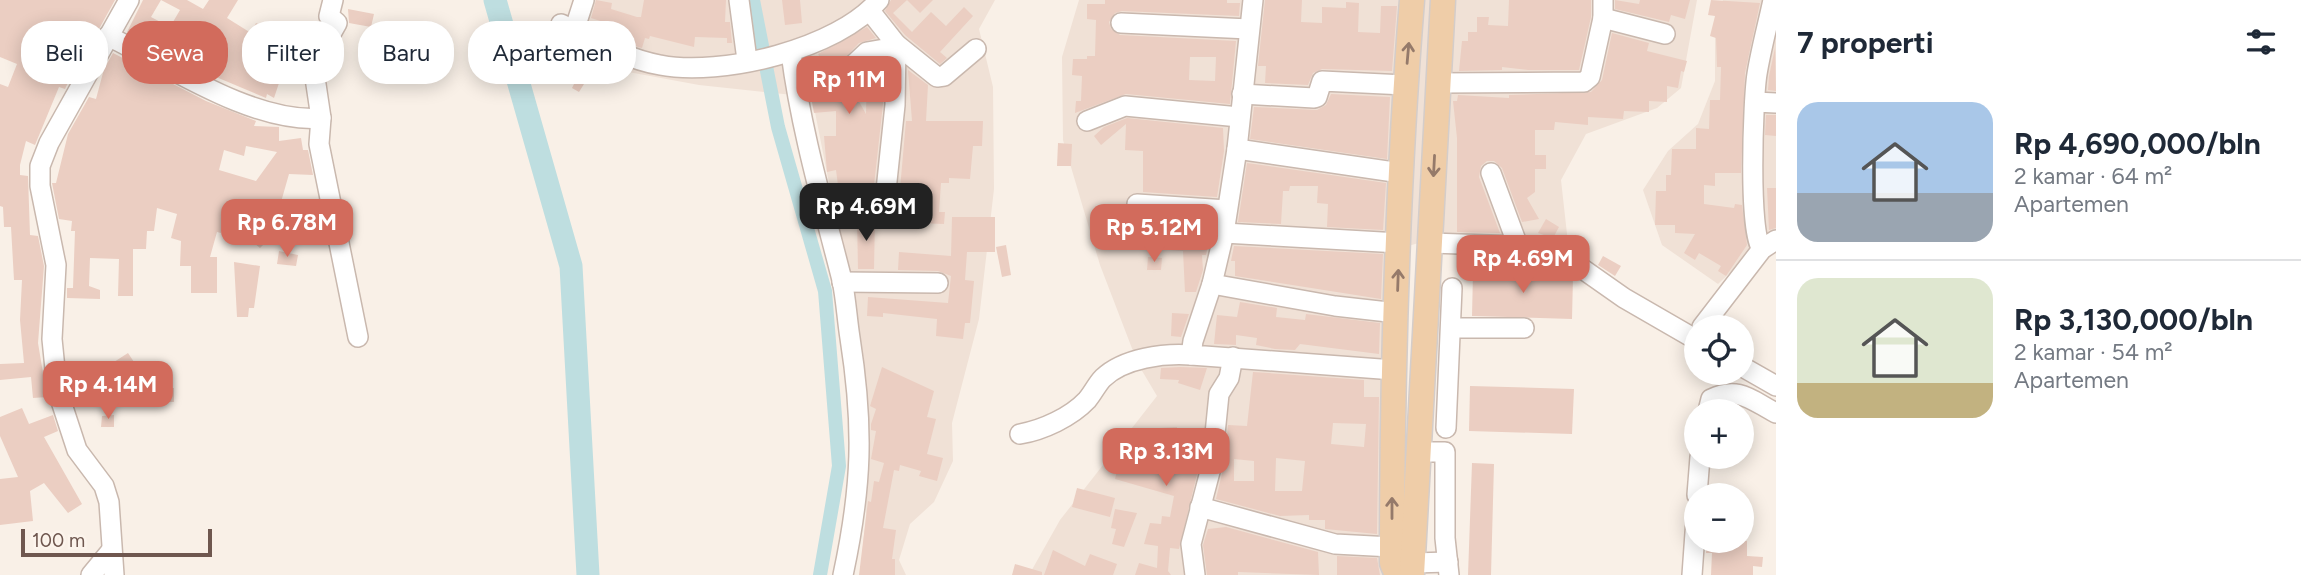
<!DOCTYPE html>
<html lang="id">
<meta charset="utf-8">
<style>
:root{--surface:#fff;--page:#f2f2f3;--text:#1f2937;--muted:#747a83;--line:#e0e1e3;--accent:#d26b5c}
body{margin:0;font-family:Figtree,sans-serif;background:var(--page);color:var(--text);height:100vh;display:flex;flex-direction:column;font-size:26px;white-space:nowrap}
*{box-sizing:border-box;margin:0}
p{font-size:23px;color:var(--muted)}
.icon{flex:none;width:38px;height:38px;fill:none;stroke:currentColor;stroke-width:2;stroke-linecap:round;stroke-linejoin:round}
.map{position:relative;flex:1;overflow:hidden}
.drawer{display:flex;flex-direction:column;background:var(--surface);width:525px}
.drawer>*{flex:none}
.top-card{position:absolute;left:21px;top:21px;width:665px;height:63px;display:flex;gap:14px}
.controls{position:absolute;left:1684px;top:315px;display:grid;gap:14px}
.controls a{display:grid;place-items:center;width:70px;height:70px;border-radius:50%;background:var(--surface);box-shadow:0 4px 18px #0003;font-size:35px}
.scale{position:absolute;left:21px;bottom:18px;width:191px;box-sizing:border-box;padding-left:7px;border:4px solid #6f574f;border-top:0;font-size:19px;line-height:24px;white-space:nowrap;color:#6f574f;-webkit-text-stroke:5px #fcf4ec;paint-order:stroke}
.price{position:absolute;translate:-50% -60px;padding:0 16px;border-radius:14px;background:var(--accent);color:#fff;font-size:23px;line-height:46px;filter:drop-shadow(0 2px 4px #0008)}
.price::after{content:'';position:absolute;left:50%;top:42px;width:21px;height:16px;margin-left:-10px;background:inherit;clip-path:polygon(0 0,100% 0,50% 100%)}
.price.current{background:#222;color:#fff}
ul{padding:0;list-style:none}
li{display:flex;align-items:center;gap:21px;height:175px;padding:0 21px}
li+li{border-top:2px solid var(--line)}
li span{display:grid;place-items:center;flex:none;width:196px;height:140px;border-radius:21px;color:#555}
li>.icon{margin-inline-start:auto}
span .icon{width:84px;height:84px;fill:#fffc;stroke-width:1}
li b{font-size:30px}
h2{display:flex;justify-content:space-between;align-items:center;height:84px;padding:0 21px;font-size:30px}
.pill{padding:0 24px;border-radius:28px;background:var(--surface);box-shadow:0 4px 18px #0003;font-size:24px;line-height:63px}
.pill.current{background:var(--accent);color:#fff}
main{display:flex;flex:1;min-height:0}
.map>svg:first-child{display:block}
.residential{fill:#f0e1d6}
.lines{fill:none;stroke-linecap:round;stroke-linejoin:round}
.canal{stroke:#bedee0;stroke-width:14}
.river{stroke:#bedee0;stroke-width:23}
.building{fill:#ebcec2;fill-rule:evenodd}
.minor-casing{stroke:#c9b8ae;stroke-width:22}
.major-casing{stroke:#d4cdca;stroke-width:27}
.minor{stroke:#fff;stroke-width:19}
.major{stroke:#efcda8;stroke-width:24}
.oneway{stroke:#957a6a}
</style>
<main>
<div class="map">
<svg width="1776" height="575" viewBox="0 0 1776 575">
<rect width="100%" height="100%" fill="#f9f0e7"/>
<g class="residential">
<polygon points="581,0 995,0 979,29 993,87 994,189 979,319 952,423 953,461 934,502 910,524 899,560 906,575 860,575 866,515 864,360 812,97 699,85 585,64"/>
<polygon points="1079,0 1697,0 1681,88 1657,108 1586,134 1561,180 1568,243 1450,234 1394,250 1388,575 1029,575 1060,520 1157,396 1138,364 1100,265 1063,140 1062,57"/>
<polygon points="1723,0 1776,0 1776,229 1718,284 1662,245 1643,190 1668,151 1698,124 1715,81 1715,24"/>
</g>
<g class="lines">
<polyline class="canal" points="753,0 778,127 825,291 839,466 820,575"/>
<polyline class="river" points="495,0 571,266 588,575"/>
</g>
<g class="building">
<polygon points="0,0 115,0 89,47 86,45 65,89 59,87 35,145 26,141 20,165 20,175 28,176 30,235 38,236 44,266 38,343 47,397 33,398 31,377 0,380 0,364 24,363 20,320 22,280 14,280 11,227 4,227 3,207 0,206 0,84 8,87 17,64 0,57"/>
<path d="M 143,0 L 187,0 L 203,9 L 209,0 L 238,0 L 227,18 L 251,33 L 256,23 L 272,31 L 267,40 L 272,42 L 271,53 L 284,55 L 282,68 L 302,68 L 303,83 L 279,83 L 274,98 L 267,94 L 266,98 L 197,69 L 198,60 L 176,46 L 171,55 L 127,32 ZM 161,0 L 180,10 L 170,27 L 151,17 Z"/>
<polygon points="596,0 612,3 611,9 637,17 641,17 644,0 726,0 725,22 730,22 732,43 727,43 727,38 695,37 694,47 650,36 649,39 645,38 642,48 638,47 630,43 631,39 614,34 616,26 591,18"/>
<polygon points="782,0 800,0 802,23 785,25"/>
<polygon points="891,0 907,0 893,13 912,32 931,12 946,26 964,7 973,16 940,52 947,58 940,64 905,35 885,11"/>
<polygon points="907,0 933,0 920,13"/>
<path d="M 1105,0 L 1227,0 L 1227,3 L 1240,3 L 1239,16 L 1122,11 L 1115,13 L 1109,22 L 1111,29 L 1120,35 L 1236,41 L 1230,104 L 1126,94 L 1075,113 L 1076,101 L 1081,101 L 1082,76 L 1072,75 L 1073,59 L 1087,59 L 1087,56 L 1095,56 L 1096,20 L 1087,19 L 1087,4 L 1105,4 ZM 1190,57 L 1216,57 L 1215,81 L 1189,80 Z"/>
<polygon points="1265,0 1302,0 1301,22 1322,23 1322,7 1346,8 1346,2 1359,3 1358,32 1380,33 1381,6 1397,6 1392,71 1322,69 1313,73 1308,85 1265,83 1266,66 1258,66"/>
<polygon points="1509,0 1591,0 1591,17 1579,70 1528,70 1502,67 1502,70 1459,71 1462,41 1468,41 1468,32 1477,32 1477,17 1489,17 1488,25 1508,26"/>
<polygon points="1615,0 1639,4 1640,0 1690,0 1685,19 1671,15 1669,22 1615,9"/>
<polygon points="1711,0 1760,3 1745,73 1741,173 1715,173 1715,186 1704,185 1704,204 1734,208 1735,204 1742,205 1747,245 1726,276 1718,271 1721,266 1699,253 1695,260 1684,253 1695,234 1675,233 1675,225 1655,225 1656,191 1666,191 1666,175 1671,175 1672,149 1696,149 1696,128 1709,129 1710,100 1720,100 1721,67 1717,67 1716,38 1710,36 1715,16 1708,15"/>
<polygon points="348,9 374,14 371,27 349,23"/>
<polygon points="867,27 876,38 859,43 838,65 841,76 847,80 866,114 867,69 873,63 883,62 883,104 873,194 853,195 853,191 839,193 836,170 827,172 824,136 836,136 836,111 814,113 805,65 823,63 818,54"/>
<polygon points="1612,33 1649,43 1647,51 1687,61 1684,72 1681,71 1678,88 1667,86 1667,102 1649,101 1649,112 1624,111 1623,119 1588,117 1588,125 1555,122 1554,130 1535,130 1535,155 1546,155 1546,169 1535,169 1535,192 1527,198 1539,219 1522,222 1502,168 1494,161 1487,161 1481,166 1479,177 1500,233 1457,232 1457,138 1453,101 1457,101 1458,95 1509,98 1509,95 1591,92 1602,80"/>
<polygon points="1775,48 1776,91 1768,90 1769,76"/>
<path d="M 113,53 L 206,101 L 256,121 L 254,126 L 279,127 L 279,141 L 301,138 L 303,150 L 308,150 L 313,175 L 289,174 L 271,237 L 260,248 L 225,219 L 221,233 L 217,232 L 210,257 L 217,257 L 217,293 L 191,293 L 191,266 L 180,266 L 181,241 L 171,238 L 177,214 L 157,208 L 154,231 L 147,231 L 146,249 L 133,249 L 133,296 L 118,296 L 119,259 L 90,258 L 89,286 L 100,290 L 100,299 L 67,298 L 67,288 L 73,288 L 75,231 L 71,231 L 72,221 L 59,219 L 52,183 L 56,183 L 68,134 L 89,97 L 96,99 L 104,69 ZM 246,146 L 277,152 L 256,181 L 219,170 L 224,150 L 244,156 Z"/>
<polygon points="589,55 599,60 579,92 572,88 579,74 575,72"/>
<polygon points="908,70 928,85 926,121 983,121 982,146 973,146 970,179 949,178 949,183 941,183 939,212 945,212 944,224 917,223 920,190 900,189 906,121 912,121"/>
<polygon points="1331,94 1390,97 1387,159 1250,139 1254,107 1317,110 1326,105"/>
<polygon points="1766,115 1776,115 1776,136 1765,135"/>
<polygon points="1127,118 1223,128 1224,151 1217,197 1143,192 1143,151 1125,150 1126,124 1101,145 1094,136 1104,127"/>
<polygon points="1058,143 1072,144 1071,166 1057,166"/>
<polygon points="1247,163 1386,183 1383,230 1327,227 1328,204 1317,203 1318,186 1290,186 1289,191 1283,191 1281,224 1238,222"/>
<polygon points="1767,188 1776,188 1776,228 1769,230"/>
<polygon points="952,217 995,217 995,252 967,252 965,280 974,281 970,323 965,323 963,339 936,336 937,319 883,313 883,317 867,316 868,297 948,303 951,276 938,271 898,270 899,252 951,256"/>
<polygon points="875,218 874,269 858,269 857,219"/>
<polygon points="1170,218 1213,221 1206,255 1202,255 1203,270 1196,292 1185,292 1183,251 1169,250"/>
<polygon points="1546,219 1559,227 1553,238 1538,233"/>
<polygon points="1006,245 1011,275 1002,277 996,247"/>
<polygon points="1234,246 1383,254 1381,299 1235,276 1235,261 1231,261"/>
<polygon points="279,251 298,255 296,266 277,264"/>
<polygon points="1603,256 1621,266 1615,276 1598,265"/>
<polygon points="1148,257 1162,258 1161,270 1147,270"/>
<polygon points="234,262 260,266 254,308 249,308 248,317 237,317"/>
<polygon points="1528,264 1550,264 1550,276 1573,277 1572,319 1472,316 1473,273 1528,275"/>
<polygon points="1240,302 1277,308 1276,317 1305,320 1306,314 1380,323 1379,354 1300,344 1295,350 1275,349 1256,345 1257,338 1236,335 1236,345 1214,344 1217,315 1237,317"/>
<polygon points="1172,313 1189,314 1181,337 1171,336"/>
<polygon points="128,353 144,377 114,396 112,389 93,391 86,380"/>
<polygon points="882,367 934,391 927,417 936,419 927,454 943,458 937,481 919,476 921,471 900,465 899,471 894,470 883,528 896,530 892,559 895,559 895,575 859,575 868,501 871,502 874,481 879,482 884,463 871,459 876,431 871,430 871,424 876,409 870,406"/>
<polygon points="1180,367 1207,368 1200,390 1178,383 1179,380 1160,379 1161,368"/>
<path d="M 1253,372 L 1364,380 L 1364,397 L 1379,397 L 1377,534 L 1325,529 L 1325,520 L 1309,520 L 1309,515 L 1280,516 L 1216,499 L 1224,465 L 1228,425 L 1247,426 ZM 1333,423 L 1366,424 L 1364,447 L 1331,444 ZM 1276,458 L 1305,461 L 1302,491 L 1275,491 ZM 1234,459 L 1254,461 L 1254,481 L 1234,481 Z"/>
<polygon points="1470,386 1574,389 1572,434 1469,431"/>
<rect x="148" y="388" width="26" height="14"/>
<polygon points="22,408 29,424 53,415 58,431 44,437 82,504 68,513 44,483 30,491 33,521 0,525 0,479 18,477 0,436 0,417"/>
<polygon points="114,415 114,427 101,427 102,416"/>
<polygon points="1177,427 1177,431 1194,430 1194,436 1202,436 1200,462 1179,549 1170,548 1168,571 1171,575 1135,575 1139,563 1157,568 1158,546 1144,544 1150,523 1161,524 1162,516 1170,517 1174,496 1115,479 1122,449 1161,459 1159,428"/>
<polygon points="1472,463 1494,464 1491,575 1468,575"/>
<polygon points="1077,488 1115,498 1110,517 1072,507"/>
<polygon points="1115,509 1137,513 1124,547 1112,544 1116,529 1111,528"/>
<polygon points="1226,527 1318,552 1319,575 1238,572 1238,575 1207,575 1203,545 1208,529"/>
<polygon points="1707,541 1747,541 1747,556 1763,557 1762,567 1753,566 1753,575 1711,575 1712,553 1706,553"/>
<polygon points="1053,550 1085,566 1090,554 1117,564 1113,575 1044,575"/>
<polygon points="1337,556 1377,558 1380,575 1337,575"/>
<polygon points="1015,564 1042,572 1042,575 1012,575"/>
</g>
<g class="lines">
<g class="minor-casing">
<g id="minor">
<polyline points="739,0 747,60"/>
<polyline points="1253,0 1237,149 1224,233 1212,284 1193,341 1191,355 1394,370"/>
<polyline points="1603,0 1603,18"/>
<polyline points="1121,23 1249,29"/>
<path d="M 561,24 C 592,39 625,59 660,65 C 721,77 838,49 879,0"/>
<polyline points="574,31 584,0"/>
<path d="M 108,36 C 167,65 254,124 321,118 L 314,71 L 319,55 L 337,23 L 329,16 L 333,0"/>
<polyline points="896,44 937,77 944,76 976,49"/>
<path d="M 791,53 C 801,130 823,205 842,280 C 846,299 847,319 850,338 C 864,427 862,487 843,575"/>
<polyline points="850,68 867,52 896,47"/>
<polyline points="1439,83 1584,82 1590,77 1603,18 1665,34"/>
<polyline points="1242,94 1314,98 1317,97 1322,81 1405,85"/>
<polyline points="1755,102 1776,103"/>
<polyline points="321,118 319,144 358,337"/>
<polyline points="1087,121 1125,106 1239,117"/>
<polyline points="1237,149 1401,173"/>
<polyline points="1491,173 1518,246"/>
<polyline points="1137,204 1227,210"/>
<polyline points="821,208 880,206 885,200 895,105 896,44 870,11"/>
<polyline points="1224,233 1399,243"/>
<polyline points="1431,243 1518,246 1557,251 1624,298 1695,339 1696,337"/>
<path d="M 1762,249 C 1748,237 1753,98 1757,74 C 1761,49 1768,24 1773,0"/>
<polyline points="842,282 938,283"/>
<polyline points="1212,284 1335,306 1397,313"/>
<polyline points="1702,327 1762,249 1776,240"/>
<polyline points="1451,328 1524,328"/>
<polyline points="1741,366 1776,386"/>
<path d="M 1708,411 L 1711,399 C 1739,386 1751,400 1776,413"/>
<polyline points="1446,428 1452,288"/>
<path d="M 1020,434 C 1043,430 1071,417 1087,400 C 1093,393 1097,384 1103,378 C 1124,358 1164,353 1191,355"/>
<polyline points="1419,452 1445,452 1445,538 1449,575"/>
<polyline points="1697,495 1700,457"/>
<polyline points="1200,507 1335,544 1392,547"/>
<polyline points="1414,563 1448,562"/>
<polyline points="91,575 110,552"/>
<polyline points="114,575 109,502 104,486 77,450 57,389 52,339 56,265 40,186 40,166 49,143 129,0"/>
<polyline points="1195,575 1191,544 1212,464 1219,394 1229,378 1233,357"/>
<polyline points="1692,575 1696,519"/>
</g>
</g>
<g class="major-casing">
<g id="major">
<path d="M 1397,575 L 1392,563 C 1392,376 1397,187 1412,0"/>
<polyline points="1412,575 1443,0"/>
</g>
</g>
<use href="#minor" class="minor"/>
<use href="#major" class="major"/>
</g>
<defs><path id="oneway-shaft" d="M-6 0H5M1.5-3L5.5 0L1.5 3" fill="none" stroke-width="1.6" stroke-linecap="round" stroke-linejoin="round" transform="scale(1.75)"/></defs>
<g class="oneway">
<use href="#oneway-shaft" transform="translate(1408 53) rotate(-85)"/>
<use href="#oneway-shaft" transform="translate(1434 166) rotate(93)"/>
<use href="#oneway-shaft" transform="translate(1398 280) rotate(-88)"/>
<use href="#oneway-shaft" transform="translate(1392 508) rotate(-90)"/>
</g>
</svg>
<div class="controls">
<a><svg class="icon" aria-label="locate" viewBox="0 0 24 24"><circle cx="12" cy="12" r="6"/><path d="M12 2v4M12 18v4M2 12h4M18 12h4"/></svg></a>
<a>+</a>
<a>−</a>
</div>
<div class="scale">100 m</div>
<b class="price" style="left:849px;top:116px">Rp 11M</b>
<b class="price current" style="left:866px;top:243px">Rp 4.69M</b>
<b class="price" style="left:287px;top:259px">Rp 6.78M</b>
<b class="price" style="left:1154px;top:264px">Rp 5.12M</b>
<b class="price" style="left:1523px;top:295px">Rp 4.69M</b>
<b class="price" style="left:108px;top:421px">Rp 4.14M</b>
<b class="price" style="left:1166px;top:488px">Rp 3.13M</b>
<div class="top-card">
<a class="pill">Beli</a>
<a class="pill current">Sewa</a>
<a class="pill">Filter</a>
<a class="pill">Baru</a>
<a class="pill">Apartemen</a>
</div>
</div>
<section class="drawer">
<h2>7 properti<svg class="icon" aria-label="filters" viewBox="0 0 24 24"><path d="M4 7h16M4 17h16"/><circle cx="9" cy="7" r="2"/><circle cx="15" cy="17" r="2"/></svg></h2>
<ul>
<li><span style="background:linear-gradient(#a9c7e8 65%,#9aa5b1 0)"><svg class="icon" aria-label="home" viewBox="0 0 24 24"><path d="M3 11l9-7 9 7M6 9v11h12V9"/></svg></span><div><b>Rp 4,690,000/bln</b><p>2 kamar · 64 m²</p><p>Apartemen</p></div></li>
<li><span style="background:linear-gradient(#dfe7d0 75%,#c2b280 0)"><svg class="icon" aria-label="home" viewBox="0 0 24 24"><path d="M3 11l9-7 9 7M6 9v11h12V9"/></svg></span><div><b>Rp 3,130,000/bln</b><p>2 kamar · 54 m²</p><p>Apartemen</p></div></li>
</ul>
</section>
</main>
